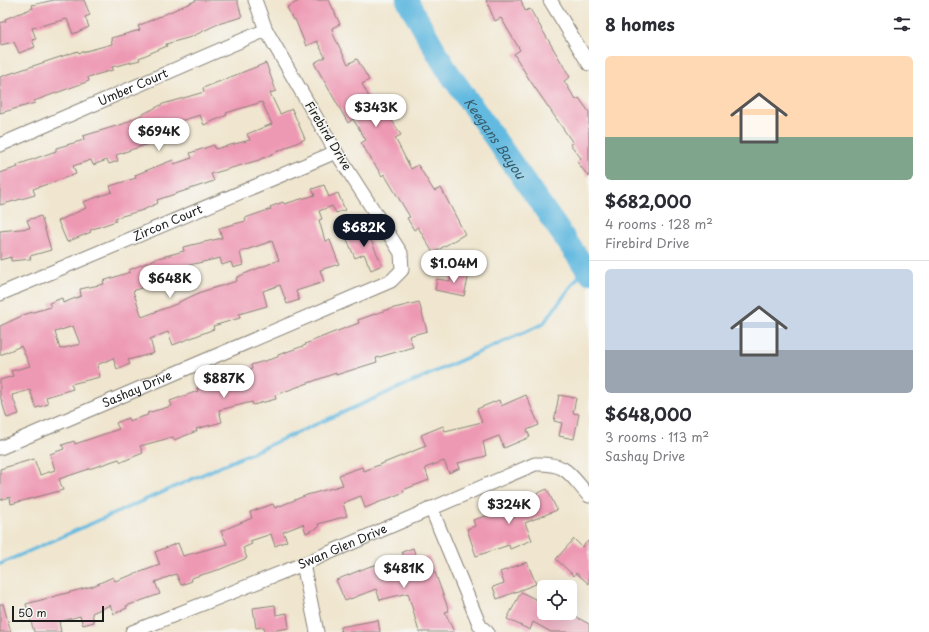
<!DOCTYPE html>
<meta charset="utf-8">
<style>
:root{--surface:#fff;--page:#f7f7f7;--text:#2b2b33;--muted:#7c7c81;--line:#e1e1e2;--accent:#111827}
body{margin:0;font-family:"Playpen Sans",sans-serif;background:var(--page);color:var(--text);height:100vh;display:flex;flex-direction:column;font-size:15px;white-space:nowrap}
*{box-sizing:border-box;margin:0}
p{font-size:13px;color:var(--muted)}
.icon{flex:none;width:22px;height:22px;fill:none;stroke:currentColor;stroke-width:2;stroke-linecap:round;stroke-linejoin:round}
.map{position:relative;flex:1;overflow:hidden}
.sheet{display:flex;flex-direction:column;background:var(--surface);width:340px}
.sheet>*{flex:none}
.fabs{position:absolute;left:537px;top:580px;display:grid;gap:8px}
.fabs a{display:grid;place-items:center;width:40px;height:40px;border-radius:6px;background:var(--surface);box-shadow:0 4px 16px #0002;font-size:20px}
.scale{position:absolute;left:12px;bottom:10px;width:92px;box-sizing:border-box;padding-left:4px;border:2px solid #1c1c1c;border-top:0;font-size:11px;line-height:14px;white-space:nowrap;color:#1c1c1c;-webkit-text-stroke:3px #f6f6f2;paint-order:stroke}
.price{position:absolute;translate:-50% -34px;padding:0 9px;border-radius:14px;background:#fff;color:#222;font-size:13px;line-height:26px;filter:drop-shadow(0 1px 2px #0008)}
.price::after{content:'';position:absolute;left:50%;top:24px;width:12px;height:9px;margin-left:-6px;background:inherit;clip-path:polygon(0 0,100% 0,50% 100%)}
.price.on{background:var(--accent);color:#fff}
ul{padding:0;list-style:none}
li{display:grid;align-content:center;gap:8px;height:212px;padding:0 16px}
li+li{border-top:1px solid var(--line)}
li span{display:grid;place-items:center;height:124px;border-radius:6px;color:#555}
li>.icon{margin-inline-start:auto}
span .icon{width:72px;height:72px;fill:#fffc;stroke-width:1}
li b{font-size:17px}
h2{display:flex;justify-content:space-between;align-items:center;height:48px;padding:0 16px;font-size:17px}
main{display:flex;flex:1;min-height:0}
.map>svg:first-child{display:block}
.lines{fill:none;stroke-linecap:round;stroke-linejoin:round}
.stream{stroke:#63bae0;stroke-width:3.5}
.river{stroke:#63bae0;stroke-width:22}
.building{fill:#ee99b4;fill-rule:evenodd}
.street-casing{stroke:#868176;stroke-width:15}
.street{stroke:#fff;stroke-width:13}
.labels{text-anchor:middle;stroke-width:3;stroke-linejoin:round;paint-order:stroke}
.street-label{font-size:12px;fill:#1c1c1c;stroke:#f6f6f2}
.water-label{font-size:13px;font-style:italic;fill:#385b6a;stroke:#f6f6f2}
</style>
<main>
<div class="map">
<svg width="589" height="632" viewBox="0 0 589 632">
<rect width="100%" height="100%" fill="#f6f6f2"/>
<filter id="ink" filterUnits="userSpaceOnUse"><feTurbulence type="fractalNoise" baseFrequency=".025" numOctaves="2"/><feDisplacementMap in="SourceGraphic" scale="8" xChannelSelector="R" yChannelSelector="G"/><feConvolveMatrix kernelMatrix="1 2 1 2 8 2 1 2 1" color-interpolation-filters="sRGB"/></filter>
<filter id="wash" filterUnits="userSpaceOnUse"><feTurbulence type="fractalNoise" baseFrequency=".012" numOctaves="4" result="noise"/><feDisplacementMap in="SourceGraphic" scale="16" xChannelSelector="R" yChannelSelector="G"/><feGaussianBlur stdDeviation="0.9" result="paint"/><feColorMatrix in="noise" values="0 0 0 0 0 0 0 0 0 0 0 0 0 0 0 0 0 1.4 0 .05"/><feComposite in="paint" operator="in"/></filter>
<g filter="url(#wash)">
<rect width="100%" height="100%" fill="#f0e6cf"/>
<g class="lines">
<polyline class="stream" points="0,564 543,324 585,268"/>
<path class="river" id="s1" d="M 407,0 L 445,67 L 589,273"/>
</g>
<g id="blocks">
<g class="building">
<polygon points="54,0 84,0 90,15 85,17 89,27 73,34 67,19 32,28 36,39 32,40 35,47 19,53 14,42 0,45 0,23 6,21 5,19 33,8 32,5"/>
<polygon points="197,0 237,0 242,17 218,24 191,37 166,44 167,46 139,58 140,60 112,67 113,70 88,77 89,81 34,101 35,103 0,113 0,77 78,51 79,53 112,44 111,38 140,30 138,26"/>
<polygon points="301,0 329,0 340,24 332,28 333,34 348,64 357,59 369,80 362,84 381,119 388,114 401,135 395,138 411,169 418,165 434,191 441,188 465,234 433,253 418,227 414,230 407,218 410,217 384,174 382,176 361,143 366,140 353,119 348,123 314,63 325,57 317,41 306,46 295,19 293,20 287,7"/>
<polygon points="486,0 521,0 525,11 530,9 570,77 564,81 576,100 579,98 589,112 589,177 577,162 581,158 570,144 573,143 529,79 514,54 520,50 501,18 495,21"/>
<polygon points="266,63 276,91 270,93 280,114 292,109 305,139 259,160 211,174 214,181 157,200 158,203 143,210 115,218 116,221 90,230 91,232 67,242 58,221 86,208 83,202 112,192 110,186 136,178 135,175 173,160 174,164 192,158 190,153 214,145 215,149 250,140 247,134 272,124 262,102 226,113 227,115 204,125 200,115 167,125 171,136 116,155 118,161 109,164 107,160 93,165 91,160 73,166 76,174 33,189 35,195 0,205 0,173 18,167 17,165 56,151 56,148 84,140 83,136 123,124 163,104 204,92 203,88"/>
<path d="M 324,185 L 329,197 L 338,193 L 345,210 L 336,213 L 332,206 L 319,211 L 322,219 L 319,220 L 325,241 L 330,240 L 339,264 L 320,270 L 324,282 L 296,291 L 299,300 L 287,304 L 280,285 L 263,291 L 267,306 L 239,314 L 240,318 L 213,326 L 214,329 L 173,345 L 168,332 L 150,339 L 154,353 L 128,360 L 130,364 L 117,369 L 113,358 L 97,365 L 100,377 L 71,384 L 73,389 L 46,397 L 48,404 L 36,408 L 30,390 L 12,395 L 19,414 L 7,418 L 0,396 L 0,380 L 13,376 L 11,371 L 30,366 L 21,346 L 0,355 L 0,326 L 26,314 L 51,307 L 49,303 L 62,298 L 63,303 L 81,296 L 80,289 L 104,284 L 103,281 L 130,272 L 129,270 L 158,258 L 184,251 L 183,247 L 222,238 L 219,228 L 246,221 L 245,218 L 271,209 L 270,207 L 283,202 L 284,204 L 315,195 L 312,189 ZM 272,241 L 279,260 L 244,274 L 236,278 L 237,281 L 201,292 L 179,302 L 179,303 L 142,317 L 133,291 L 164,279 L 166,285 L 189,279 L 185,266 L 220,258 L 222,265 L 231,262 L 233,268 L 243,265 L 240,252 ZM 73,326 L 80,344 L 60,349 L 55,332 Z"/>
<polygon points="41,216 51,250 30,256 31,259 11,261 11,257 0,260 0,231 30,228 27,220"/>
<polygon points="366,229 382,265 371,270 364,254 355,258 346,237"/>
<polygon points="452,271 469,274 464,296 435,290 437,279 450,281"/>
<polygon points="419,302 427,331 409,336 413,347 376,358 377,362 336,375 336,373 275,395 276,399 253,405 252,402 219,410 222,422 196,429 197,431 174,440 173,437 140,446 143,453 121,462 119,459 59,479 63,490 11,504 10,497 0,500 0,469 34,459 40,475 55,470 50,454 64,449 62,445 74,441 75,444 119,429 116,423 128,418 129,421 148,415 147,413 172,406 170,401 198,391 197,388 224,381 223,377 252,369 251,365 278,357 278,355 306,345 305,344 332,333 359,323 358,320 386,310"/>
<polygon points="526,395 539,425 527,430 530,437 504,448 499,436 483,442 486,456 458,463 460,468 449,473 444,461 425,468 429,480 403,490 404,492 365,508 361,496 343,503 347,516 318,524 319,527 306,533 303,524 283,532 287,541 275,546 271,534 250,541 252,544 243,548 247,558 221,569 191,578 192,581 181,585 176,574 155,582 160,594 126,606 127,608 114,614 110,605 92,613 94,622 83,625 80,616 59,622 61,632 34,632 26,604 93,586 113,577 115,581 160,565 155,552 178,543 183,556 227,544 221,531 252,518 250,512 273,504 275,508 307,495 343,485 339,475 362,467 364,471 426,446 421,435 443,426 445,431 482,422 477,409 499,400 501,406"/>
<polygon points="559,395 576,398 573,413 579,414 574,439 559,436 562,423 554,421"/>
<polygon points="547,489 557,510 525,523 532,540 510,549 509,545 476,556 467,529 475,526 473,520 495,513 507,506 512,518 530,510 525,499"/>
<polygon points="574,539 582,547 589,540 589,584 576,573 574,576 556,559"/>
<polygon points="413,548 417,560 429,556 449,611 445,612 454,632 419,632 408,593 380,600 376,589 345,601 336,580 368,567 404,557 402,552"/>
<polygon points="527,562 536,584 497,599 493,587 504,583 500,572"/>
<polygon points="521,592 543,603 538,613 569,613 589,624 589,632 551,632 533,622 530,630 507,619"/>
<polygon points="0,604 3,604 11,632 0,632"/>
<polygon points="275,605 276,615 287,613 289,628 265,632 264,627 256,628 253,608"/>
<polygon points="378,620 380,632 341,632 340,627"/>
</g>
</g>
</g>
<g filter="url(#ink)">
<use href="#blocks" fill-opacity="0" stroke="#868176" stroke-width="1"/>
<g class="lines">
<g class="street-casing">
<g id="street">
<polyline points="550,0 589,64"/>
<path id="s2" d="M 0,145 L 266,30"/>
<path id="s3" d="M 0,294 L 336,152"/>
<path id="s4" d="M 0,448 L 391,281 L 402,270 L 401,253 L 336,152 L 266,30 L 255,0"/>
<polyline points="431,508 480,626 487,632"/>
<polyline points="303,564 317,632"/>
<path id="s5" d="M 132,632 L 303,564 L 535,464 C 568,463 569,474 589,496"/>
</g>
</g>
<use href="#street" class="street"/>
</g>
</g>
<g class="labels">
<g class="street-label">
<text dy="4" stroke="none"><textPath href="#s2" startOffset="145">Umber Court</textPath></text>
<text transform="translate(328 136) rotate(59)" y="4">Firebird Drive</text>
<text dy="4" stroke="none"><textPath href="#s3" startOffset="182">Zircon Court</textPath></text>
<text dy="4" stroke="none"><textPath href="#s4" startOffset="149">Sashay Drive</textPath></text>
<text dy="4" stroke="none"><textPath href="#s5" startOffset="227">Swan Glen Drive</textPath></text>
</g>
<g class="water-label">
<text dy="5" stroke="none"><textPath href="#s1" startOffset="164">Keegans Bayou</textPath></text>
</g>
</g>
</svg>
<div class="fabs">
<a><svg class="icon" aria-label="locate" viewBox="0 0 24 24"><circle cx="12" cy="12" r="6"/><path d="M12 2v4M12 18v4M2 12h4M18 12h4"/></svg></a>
</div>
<div class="scale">50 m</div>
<b class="price" style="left:376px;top:128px">$343K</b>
<b class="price" style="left:159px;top:152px">$694K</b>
<b class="price on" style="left:364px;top:248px">$682K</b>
<b class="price" style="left:454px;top:284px">$1.04M</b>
<b class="price" style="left:170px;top:299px">$648K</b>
<b class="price" style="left:224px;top:399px">$887K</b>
<b class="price" style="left:509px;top:525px">$324K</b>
<b class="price" style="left:404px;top:589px">$481K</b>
</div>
<section class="sheet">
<h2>8 homes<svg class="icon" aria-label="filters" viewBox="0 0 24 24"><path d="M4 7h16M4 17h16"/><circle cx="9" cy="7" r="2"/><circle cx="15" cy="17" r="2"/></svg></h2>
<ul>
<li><span style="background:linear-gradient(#ffd9b3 65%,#7fa58c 0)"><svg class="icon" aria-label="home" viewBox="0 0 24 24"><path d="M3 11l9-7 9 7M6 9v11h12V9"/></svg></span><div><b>$682,000</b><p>4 rooms · 128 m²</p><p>Firebird Drive</p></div></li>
<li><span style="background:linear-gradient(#c9d6e8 65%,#9aa5b1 0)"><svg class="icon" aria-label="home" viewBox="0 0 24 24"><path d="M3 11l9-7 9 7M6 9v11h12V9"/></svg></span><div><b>$648,000</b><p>3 rooms · 113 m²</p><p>Sashay Drive</p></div></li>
</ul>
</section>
</main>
